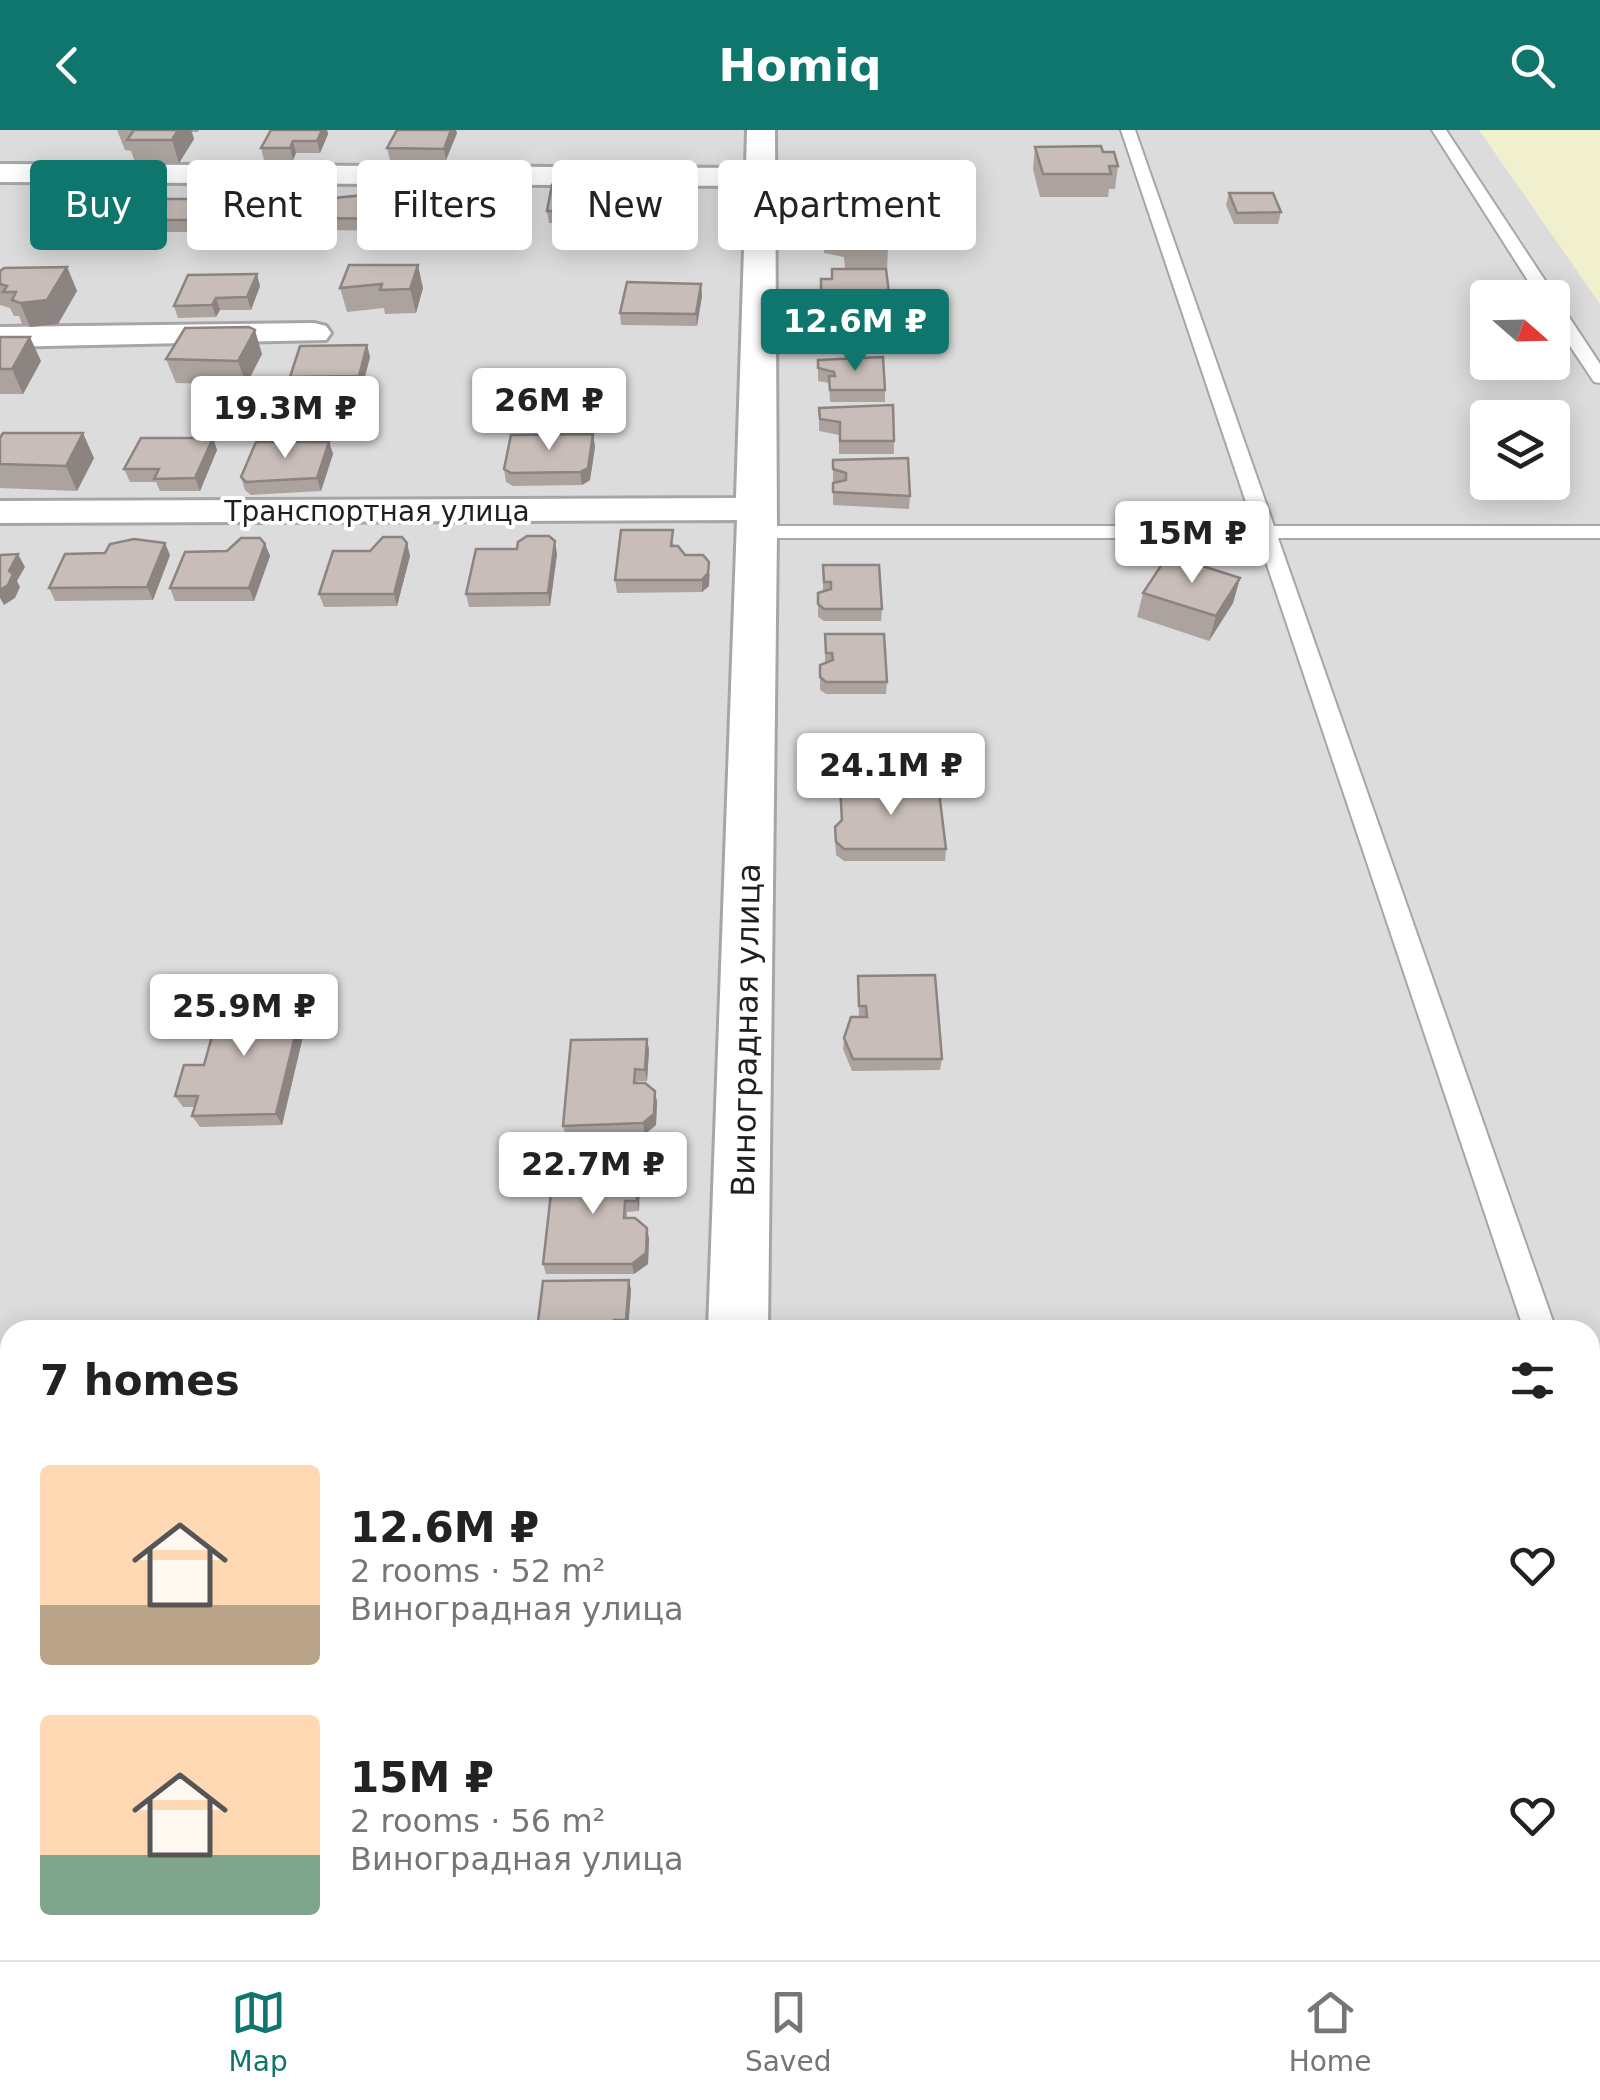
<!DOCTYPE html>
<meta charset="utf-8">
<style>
:root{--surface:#fff;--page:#f2f2f2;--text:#222;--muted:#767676;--line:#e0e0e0;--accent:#0f766e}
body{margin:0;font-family:"DejaVu Sans",sans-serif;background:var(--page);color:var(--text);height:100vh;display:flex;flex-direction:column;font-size:38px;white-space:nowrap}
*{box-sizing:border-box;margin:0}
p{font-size:32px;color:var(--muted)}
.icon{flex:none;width:55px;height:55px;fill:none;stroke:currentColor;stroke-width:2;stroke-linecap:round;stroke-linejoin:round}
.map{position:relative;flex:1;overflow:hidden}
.sheet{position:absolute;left:0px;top:1190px;width:1600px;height:640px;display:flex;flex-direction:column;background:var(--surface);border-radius:30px 30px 0 0;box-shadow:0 5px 25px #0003}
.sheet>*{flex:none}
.guide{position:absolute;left:30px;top:30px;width:1000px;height:90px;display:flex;gap:20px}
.needle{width:65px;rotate:110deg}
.fabs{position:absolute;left:1470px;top:150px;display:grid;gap:20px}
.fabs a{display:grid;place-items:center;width:100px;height:100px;border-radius:10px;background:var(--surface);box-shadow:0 5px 25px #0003;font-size:50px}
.price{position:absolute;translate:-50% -85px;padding:0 22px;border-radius:10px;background:#fff;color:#222;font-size:32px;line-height:65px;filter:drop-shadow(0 2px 5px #0008)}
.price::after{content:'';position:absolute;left:50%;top:60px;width:30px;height:22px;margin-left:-15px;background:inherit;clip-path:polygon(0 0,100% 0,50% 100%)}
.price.selected{background:var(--accent);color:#fff}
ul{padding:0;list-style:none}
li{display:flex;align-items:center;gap:30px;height:250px;padding:0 40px}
li span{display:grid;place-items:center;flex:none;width:280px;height:200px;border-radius:10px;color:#555}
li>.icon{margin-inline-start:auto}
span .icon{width:120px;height:120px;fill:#fffc;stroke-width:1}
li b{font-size:42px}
h2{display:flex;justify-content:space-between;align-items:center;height:120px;padding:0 40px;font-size:42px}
.chip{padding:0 35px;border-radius:10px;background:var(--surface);box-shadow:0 5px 25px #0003;font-size:35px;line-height:90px}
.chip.selected{background:var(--accent);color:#fff}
header{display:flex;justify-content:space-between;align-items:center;height:130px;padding:0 40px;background:var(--accent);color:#fff;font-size:45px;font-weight:600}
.menu{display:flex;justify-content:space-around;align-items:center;height:140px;border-top:2px solid var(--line);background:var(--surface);font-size:28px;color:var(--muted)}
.menu a{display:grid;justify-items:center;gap:5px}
.menu .selected{color:var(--accent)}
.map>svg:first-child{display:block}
.residential{fill:#dddcdc;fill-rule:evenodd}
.farmland{fill:#f0f0cf}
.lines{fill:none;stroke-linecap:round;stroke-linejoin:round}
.lane-casing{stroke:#a6a6a6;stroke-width:4}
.street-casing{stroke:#a6a6a6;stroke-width:6}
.lane{fill:#fff;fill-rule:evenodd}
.street{fill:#fff;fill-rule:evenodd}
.wall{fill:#aca39e}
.shaded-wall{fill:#8c8481}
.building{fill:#c8bdb8;stroke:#8c8481;stroke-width:2.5}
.labels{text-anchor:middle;stroke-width:8;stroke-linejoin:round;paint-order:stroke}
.far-street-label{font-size:28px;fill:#1f1f1f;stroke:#fff}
.street-label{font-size:32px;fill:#1f1f1f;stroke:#fff}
</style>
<header><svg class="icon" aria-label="back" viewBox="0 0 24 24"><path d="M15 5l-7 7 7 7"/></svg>Homiq<svg class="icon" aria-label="search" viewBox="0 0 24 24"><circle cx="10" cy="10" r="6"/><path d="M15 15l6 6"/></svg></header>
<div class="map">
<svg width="1600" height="1830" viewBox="0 0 1600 1830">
<rect width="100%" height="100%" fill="#f0ece5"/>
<path class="residential" d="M 0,0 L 1487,0 L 1600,169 L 1600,1830 L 0,1830 ZM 1488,168 L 1552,168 L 1552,232 L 1488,232 ZM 1488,288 L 1552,288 L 1552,352 L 1488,352 ZM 10,1200 L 1590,1200 L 1590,1820 L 10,1820 Z"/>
<polygon class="farmland" points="1479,0 1600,0 1600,174"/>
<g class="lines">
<g class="lane-casing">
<g id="lane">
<polygon points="1121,0 1135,0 1274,396 1600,396 1600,408 1278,408 1556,1200 1524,1200 1258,408 758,408 748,402 758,396 1254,396"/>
<polygon points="1432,0 1446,0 1600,234 1600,253 1594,252 1552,189 1552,168 1539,168"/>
<polygon points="1590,1329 1600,1333 1600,1392 1590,1388"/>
<rect x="1590" y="1735" width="10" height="40"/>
</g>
</g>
<g class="street-casing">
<g id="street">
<polygon points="747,0 775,0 777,402 768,1200 708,1200 737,390 0,393 0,371 736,368 746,56 0,52 0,34 746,38"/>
<polygon points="314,193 326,196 331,203 326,210 0,217 0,197"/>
<rect x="682" y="1820" width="78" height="10"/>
</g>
</g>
<use href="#lane" class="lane"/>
<use href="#street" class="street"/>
</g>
<g class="wall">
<polygon points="117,0 199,0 198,2 192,2 194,9 179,33 135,32 131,21 125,20"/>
<polygon points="271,0 327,0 328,4 320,23 296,23 293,30 264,30 261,18"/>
<polygon points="457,3 446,30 390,30 387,18"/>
<polygon points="1035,17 1103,22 1118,36 1115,59 1109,59 1108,67 1040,67 1033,39"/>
<polygon points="617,59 618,70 615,92 549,93 547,81 587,60"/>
<polygon points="396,62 398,73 387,101 327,100 324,88"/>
<polygon points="445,62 479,71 472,92 406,91 404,79"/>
<polygon points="313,63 316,75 307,95 238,96 235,84 278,65"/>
<polygon points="1229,63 1281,82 1278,94 1234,94 1226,75"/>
<polygon points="147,64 151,75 135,102 73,102 66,86 93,76"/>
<polygon points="822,66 878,89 888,118 887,141 888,176 821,176 821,149 831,149 845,139 844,127 824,123 824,100 834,89 835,86 828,86 822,78"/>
<polygon points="230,74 215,102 152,102 148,90"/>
<polygon points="349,135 423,158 416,183 385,184 384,178 347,182 340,158"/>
<polygon points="67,137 77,161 58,194 30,197 22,194 19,186 14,186 10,178 0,175 0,141"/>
<polygon points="701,154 702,166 697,196 621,195 620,183"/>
<polygon points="260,156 251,180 220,180 216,187 178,188 174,176"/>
<polygon points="819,187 893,212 892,224 837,224 836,215 826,215 819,199"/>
<polygon points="0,207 41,231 23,264 0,264"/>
<polygon points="367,215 370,227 362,258 293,260 290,247"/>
<polygon points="262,224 246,255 176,253 166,229"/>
<polygon points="818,230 885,260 885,272 830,272 829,253 818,251"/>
<polygon points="819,278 894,311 894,324 839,324 839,305 819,301"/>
<polygon points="593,304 595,317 590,350 582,355 513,356 506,352 504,339"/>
<polygon points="0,308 94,328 77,361 0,358"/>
<polygon points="213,308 217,320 200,361 160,361 156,352 130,352 124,339"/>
<polygon points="329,312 333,324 321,361 251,365 245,360 241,347"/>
<polygon points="833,330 910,366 909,379 833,375 833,353 835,353 833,352"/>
<polygon points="407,413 410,426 397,476 324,477 319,464 370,421"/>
<polygon points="674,413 674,416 710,444 709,456 702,462 617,463 615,450"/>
<polygon points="265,414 270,426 254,471 175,471 170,458 227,421"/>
<polygon points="517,419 557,424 550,476 469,477 466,464"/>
<polygon points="170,425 153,470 55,471 49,458"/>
<polygon points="823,435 882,479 881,491 824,491 818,487 818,463 823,461"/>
<polygon points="1240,448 1233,473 1209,511 1137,487 1143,463"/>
<polygon points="825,504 887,552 886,564 826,564 820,560 820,535 825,533"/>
<polygon points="840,656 946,719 945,731 844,731 836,725 835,710 835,697 841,691"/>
<polygon points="858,846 942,929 940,940 852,941 843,919 844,908 859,887"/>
<polygon points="304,869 309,881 282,995 200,997 192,986 195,977 183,977 175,966 204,935"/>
<polygon points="647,909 649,920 647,951 637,951 637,953 655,961 657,972 656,995 645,1004 566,1007 563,996"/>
<polygon points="638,1037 640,1047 639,1081 627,1082 627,1088 649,1108 648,1134 634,1144 546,1144 543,1134"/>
<polygon points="629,1150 631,1160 628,1200 537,1200"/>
<polygon points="300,1820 434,1820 308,1825 299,1823"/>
</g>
<g class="shaded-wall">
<polygon points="178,0 191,0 194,9 179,33 172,10"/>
<polygon points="322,0 327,0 328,4 320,23 317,11"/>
<polygon points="451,0 456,0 457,3 446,30 444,19"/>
<polygon points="293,11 296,23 293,30 290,18"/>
<polygon points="617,59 618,70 615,92 614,81"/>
<polygon points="477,60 479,71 472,92 470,80"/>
<polygon points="396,62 398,73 387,101 385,89"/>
<polygon points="226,63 230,74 215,102 211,90"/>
<polygon points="313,63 316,75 307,95 304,83"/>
<polygon points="147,64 151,75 135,102 131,91"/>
<polygon points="418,135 423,158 416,183 410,159"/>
<polygon points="67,137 77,161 58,194 30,197 20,173"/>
<polygon points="257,144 260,156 251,180 247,167"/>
<polygon points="701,154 702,166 697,196 696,184"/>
<polygon points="216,168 220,180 216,187 212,175"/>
<polygon points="255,200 262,224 246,255 238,231"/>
<polygon points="30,207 41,231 23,264 12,239"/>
<polygon points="367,215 370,227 362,258 359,246"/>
<polygon points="83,303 94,328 77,361 66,336"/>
<polygon points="593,304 595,317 590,350 582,355 580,342"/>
<polygon points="213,308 217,320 200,361 195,348"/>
<polygon points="329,312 333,324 321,361 317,348"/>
<polygon points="555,411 557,424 550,476 548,463"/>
<polygon points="165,413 170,425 153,470 147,457"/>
<polygon points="407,413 410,426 397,476 394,464"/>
<polygon points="265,414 270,426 254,471 249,458"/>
<polygon points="18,424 25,437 17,451 20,457 15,468 4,475 0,468 0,460"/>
<polygon points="709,432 709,456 702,462 702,450"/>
<polygon points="1240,448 1233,473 1209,511 1216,486"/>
<polygon points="304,869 309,881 282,995 276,984"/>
<polygon points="647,909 649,920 647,951 645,940"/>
<polygon points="655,961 657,972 656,995 645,1004 643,993"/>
<polygon points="638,1037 640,1047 639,1081 637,1071"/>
<polygon points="647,1098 649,1108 648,1134 634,1144 632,1134"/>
<polygon points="629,1150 631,1160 628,1200 626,1190"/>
</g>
<g class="building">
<polygon points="131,0 178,0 172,10 127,10 134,0"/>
<polygon points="271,0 322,0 317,11 293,11 290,18 261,18"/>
<polygon points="397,0 451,0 444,19 387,18"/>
<polygon points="1101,16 1103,22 1114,22 1118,36 1109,36 1111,44 1043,44 1035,17"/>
<polygon points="593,54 617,59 614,81 547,81 552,55 587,60"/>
<polygon points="436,57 445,62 477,60 470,80 404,79 412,59"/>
<polygon points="269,61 278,65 313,63 304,83 235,84 244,64"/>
<polygon points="396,62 385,89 324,88 334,68"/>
<polygon points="113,63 147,64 131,91 68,91 66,86 78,76 93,76"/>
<polygon points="202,63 226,63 211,90 148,90 161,69 193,69"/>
<polygon points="828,63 875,63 878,88 834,89 838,74 828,74 822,66"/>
<polygon points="1229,63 1273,63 1281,82 1237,83"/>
<polygon points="829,89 885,89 888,118 846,118 845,103 824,100"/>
<polygon points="349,135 418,135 410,159 380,160 382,154 340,158"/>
<polygon points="67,137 47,170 20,173 12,170 16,162 3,162 7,156 0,154 0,141 4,138"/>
<polygon points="832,139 886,139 889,163 821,164 821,149 832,149"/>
<polygon points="257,144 247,167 216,168 212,175 174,176 188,145"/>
<polygon points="627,152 701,154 696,184 620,183"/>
<polygon points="825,181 890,181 893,212 837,212 837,203 826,202 819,187"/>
<polygon points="249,197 255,200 238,231 166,229 185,198"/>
<polygon points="0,207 30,207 12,239 0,239"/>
<polygon points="367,215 359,246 290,247 300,216"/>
<polygon points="883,227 885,260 830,260 829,246 835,246 834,242 818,238 818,230"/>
<polygon points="893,275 894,311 840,311 840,292 820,289 819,278"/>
<polygon points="3,303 83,303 66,336 0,334 0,308"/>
<polygon points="593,304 588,338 580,342 511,343 504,339 511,305"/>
<polygon points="141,308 213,308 195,348 154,349 159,339 124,339"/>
<polygon points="256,312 329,312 317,348 246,352 241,347"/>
<polygon points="908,328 910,366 833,362 833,353 846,350 846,343 833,339 833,330"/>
<polygon points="621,400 673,400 671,416 678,416 685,425 703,425 709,432 708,443 702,450 615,450"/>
<polygon points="527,406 549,406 555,411 548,463 466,464 476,419 517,419 518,412"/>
<polygon points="383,407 402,407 407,413 394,464 319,464 333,421 370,421"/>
<polygon points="241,408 260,408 265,414 249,458 170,458 185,422 227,421"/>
<polygon points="134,409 165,413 147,457 49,458 65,424 105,423 110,414"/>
<polygon points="18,424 9,441 13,444 8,455 0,460 0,425"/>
<polygon points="1168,425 1240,448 1216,486 1143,463"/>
<polygon points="823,435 879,435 882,479 824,479 818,474 818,463 831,459 831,452 824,452"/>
<polygon points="825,504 884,504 887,552 826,552 820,547 820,535 833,530 832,523 826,523"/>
<polygon points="938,654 946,719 844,719 836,712 835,697 842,690 840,656"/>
<polygon points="935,845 942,929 853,929 844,908 851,887 867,887 866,876 859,876 858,846"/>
<polygon points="304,869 276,984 192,986 198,966 175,966 184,935 204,935 222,870"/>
<polygon points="647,909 645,940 635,939 634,953 645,953 655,961 654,984 643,993 563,996 571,910"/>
<polygon points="554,1036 638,1037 637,1071 625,1071 624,1088 635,1088 647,1098 646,1123 632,1134 543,1134"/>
<polygon points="629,1150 626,1190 614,1190 614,1200 537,1200 543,1151"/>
<polygon points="300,1820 383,1820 299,1823"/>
<polygon points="855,1824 1015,1825 1015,1830 855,1830"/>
</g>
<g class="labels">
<g class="far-street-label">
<text x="377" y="391">Транспортная улица</text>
</g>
<g class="street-label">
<text transform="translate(746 900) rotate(-89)" y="11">Виноградная улица</text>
</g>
</g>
</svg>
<div class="fabs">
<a><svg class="needle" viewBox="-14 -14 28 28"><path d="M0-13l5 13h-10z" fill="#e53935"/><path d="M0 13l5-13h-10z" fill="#767676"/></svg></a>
<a><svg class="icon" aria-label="layers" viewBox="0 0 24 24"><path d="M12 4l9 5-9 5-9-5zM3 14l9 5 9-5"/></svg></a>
</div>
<b class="price selected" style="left:855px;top:244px">12.6M ₽</b>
<b class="price" style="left:549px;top:323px">26M ₽</b>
<b class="price" style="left:285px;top:331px">19.3M ₽</b>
<b class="price" style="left:1192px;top:456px">15M ₽</b>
<b class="price" style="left:891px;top:688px">24.1M ₽</b>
<b class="price" style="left:244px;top:929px">25.9M ₽</b>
<b class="price" style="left:593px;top:1087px">22.7M ₽</b>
<div class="guide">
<a class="chip selected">Buy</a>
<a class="chip">Rent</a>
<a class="chip">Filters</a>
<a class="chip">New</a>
<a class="chip">Apartment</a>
</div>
<section class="sheet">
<h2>7 homes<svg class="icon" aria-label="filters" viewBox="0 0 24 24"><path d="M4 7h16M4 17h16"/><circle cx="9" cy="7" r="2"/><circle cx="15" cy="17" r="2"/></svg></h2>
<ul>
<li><span style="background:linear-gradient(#ffd9b3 70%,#b9a48a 0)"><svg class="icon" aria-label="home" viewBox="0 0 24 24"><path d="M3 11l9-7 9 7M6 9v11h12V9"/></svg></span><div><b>12.6M ₽</b><p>2 rooms · 52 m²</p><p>Виноградная улица</p></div><svg class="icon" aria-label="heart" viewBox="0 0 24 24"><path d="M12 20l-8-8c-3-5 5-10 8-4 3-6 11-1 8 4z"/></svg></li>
<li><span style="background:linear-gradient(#ffd9b3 70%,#7fa58c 0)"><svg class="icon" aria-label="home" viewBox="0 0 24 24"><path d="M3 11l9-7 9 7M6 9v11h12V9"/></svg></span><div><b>15M ₽</b><p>2 rooms · 56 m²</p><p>Виноградная улица</p></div><svg class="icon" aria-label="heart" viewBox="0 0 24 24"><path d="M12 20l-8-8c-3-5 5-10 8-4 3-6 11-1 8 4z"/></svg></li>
</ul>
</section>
</div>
<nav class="menu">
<a class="selected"><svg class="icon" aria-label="map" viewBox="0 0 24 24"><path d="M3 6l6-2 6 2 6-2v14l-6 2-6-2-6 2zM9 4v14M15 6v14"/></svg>Map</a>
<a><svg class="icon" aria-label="saved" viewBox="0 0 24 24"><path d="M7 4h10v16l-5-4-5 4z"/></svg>Saved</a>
<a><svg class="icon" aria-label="home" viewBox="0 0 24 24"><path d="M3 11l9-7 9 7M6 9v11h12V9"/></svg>Home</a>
</nav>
